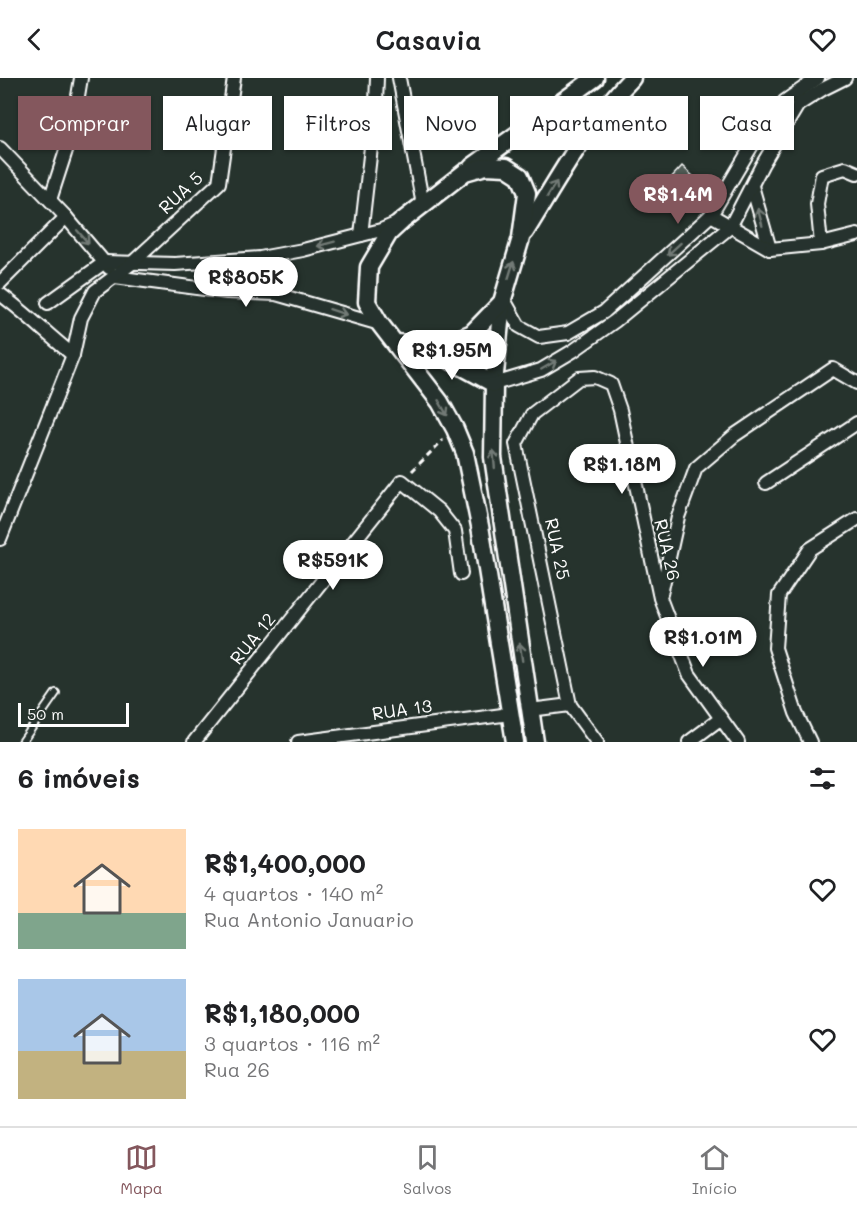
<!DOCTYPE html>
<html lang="pt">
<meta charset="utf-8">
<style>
:root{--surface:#fff;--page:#f2f2f2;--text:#202124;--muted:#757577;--line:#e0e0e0;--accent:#84575d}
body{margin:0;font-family:Mali,sans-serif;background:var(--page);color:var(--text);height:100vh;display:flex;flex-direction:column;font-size:22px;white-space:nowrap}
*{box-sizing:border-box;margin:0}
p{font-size:20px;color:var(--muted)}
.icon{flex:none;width:33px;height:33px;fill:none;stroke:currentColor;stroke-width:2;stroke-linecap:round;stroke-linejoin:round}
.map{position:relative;height:664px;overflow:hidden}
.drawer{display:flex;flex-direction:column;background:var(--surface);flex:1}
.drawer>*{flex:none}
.hud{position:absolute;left:18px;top:18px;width:822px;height:54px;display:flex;gap:12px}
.scale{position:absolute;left:18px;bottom:15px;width:111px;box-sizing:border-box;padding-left:6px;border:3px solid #fff;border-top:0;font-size:16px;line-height:21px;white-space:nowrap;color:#fff;-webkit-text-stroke:4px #26332d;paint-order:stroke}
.price{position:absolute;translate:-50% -51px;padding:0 14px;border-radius:21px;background:#fff;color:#222;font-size:20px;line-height:39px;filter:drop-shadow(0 2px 3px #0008)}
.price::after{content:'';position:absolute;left:50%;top:36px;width:18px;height:14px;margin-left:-9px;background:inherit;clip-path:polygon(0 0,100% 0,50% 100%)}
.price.active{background:var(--accent);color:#fff}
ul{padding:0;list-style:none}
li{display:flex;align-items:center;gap:18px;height:150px;padding:0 18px}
li span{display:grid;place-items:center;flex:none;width:168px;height:120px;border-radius:0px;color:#555}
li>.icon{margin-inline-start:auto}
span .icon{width:72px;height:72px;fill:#fffc;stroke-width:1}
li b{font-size:26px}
h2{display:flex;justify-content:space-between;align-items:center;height:72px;padding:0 18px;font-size:26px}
.chip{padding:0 21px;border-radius:0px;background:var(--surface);box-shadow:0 2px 4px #0004;font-size:21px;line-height:54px}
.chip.active{background:var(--accent);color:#fff}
header{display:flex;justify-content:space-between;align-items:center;height:78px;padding:0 18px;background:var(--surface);font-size:27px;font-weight:600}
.menu{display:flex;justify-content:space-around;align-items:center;height:84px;border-top:2px solid var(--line);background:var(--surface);font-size:16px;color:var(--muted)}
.menu a{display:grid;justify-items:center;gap:3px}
.menu .active{color:var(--accent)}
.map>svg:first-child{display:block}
.building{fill:#515c57;stroke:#fff;stroke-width:1.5;filter:url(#shadow)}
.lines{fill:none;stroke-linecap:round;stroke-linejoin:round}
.lane-casing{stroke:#fff;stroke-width:10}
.street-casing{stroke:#fff;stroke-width:16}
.secondary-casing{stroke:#fff;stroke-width:21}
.path{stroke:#fff;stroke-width:3;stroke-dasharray:6 4.5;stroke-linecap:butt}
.lane{stroke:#26332d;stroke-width:6}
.street{stroke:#26332d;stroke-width:12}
.secondary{stroke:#26332d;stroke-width:16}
.oneway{stroke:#727a76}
.labels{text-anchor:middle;stroke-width:5;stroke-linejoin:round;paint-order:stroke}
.street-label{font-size:18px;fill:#fff;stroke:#26332d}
</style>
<header><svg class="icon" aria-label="back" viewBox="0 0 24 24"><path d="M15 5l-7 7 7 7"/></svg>Casavia<svg class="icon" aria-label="heart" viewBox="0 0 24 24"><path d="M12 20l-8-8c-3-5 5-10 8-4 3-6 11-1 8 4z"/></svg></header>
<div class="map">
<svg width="857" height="664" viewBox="0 0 857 664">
<defs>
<filter id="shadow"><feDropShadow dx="3.5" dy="6" stdDeviation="3" flood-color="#0009"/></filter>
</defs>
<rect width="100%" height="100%" fill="#26332d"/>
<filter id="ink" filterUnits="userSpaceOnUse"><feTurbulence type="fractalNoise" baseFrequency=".0167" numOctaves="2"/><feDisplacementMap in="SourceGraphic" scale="12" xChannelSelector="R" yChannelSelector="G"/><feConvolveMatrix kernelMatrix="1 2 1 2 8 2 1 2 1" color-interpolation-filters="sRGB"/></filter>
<g filter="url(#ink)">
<polygon class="building" points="682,88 709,113 695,128 668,103"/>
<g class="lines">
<g class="lane-casing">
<polyline id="lane" points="22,664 56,615"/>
</g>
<g class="street-casing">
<g id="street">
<polyline points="399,0 423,127"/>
<polyline points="0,70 66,139 109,190"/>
<polyline points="752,108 770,171"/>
<polyline points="50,122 72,54 81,0"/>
<polyline points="711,137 770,171"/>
<polyline points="361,157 376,25 377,0"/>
<polyline points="821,166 817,126 822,97 845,90 857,95"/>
<polyline points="770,171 821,166 857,157"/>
<polyline points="115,199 227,214 276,216 380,246"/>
<polyline points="0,205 66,139"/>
<path d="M 0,216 C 26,235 48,257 73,277"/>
<polyline points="503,220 519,248 539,259 568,255 604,234 711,137 757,59 785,23 818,0"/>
<polyline points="48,225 105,184 175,186 260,180 303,172 381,152 395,146"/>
<polyline points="494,306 541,292 573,273 615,243 730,149 762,87 798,27 823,11 845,0"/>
<polyline points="766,405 857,345"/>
<polyline points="0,461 73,277 81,240 95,213 131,186 219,105 234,0"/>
<polyline points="661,516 678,439 696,390 735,357 833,291 857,305"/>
<polyline points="530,632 570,627"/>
<polyline points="194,664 402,403 439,433 455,453 461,496"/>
<polyline points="298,664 510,636"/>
<polyline points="597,664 570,627 516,366 532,336 579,300 595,299 611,306 620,332 660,520 689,596 738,664"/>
<polyline points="689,664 720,641"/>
<polyline points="810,664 796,635 775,570 779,517 810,471 857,441"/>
</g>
</g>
<g class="secondary-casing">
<g id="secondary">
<polyline points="472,89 595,0"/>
<path d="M 525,154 C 557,103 589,43 632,0"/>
<polyline points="502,224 494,306 493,379 535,664"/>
<polyline points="397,265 426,269 454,263 472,255 502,224 521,160 527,115 520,98 506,89 486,88 465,94 402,143 389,155 369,189 367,224 380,246 440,324 455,351 465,375 480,448 515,664"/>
<polyline points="426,269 494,306"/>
</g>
</g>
<polyline class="path" points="412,393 443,362"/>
<use href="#lane" class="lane"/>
<use href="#street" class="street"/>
<use href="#secondary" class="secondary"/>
</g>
<defs><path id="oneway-shaft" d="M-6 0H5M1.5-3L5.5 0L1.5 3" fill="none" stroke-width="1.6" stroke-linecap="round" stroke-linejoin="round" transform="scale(1.5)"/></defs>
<g class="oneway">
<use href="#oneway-shaft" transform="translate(552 111) rotate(-58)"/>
<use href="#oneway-shaft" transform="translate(760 139) rotate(-105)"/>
<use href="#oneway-shaft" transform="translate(83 159) rotate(49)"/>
<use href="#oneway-shaft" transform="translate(326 166) rotate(165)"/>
<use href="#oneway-shaft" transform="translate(674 171) rotate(138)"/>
<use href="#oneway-shaft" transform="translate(511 192) rotate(-73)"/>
<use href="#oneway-shaft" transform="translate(338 234) rotate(18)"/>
<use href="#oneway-shaft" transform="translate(549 287) rotate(-30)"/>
<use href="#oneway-shaft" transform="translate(443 330) rotate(60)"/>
<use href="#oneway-shaft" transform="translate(494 381) rotate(-95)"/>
<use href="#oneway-shaft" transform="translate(521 574) rotate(-98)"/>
</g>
</g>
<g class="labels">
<g class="street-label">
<text transform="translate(181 115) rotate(-43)" y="6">RUA 5</text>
<text transform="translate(557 471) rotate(78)" y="6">RUA 25</text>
<text transform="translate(667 472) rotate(77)" y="6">RUA 26</text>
<text transform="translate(253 561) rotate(-51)" y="6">RUA 12</text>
<text transform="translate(402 632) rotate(-8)" y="6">RUA 13</text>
</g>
</g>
</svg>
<div class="scale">50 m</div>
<b class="price active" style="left:678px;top:147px">R$1.4M</b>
<b class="price" style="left:246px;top:230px">R$805K</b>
<b class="price" style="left:452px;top:303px">R$1.95M</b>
<b class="price" style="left:622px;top:417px">R$1.18M</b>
<b class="price" style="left:333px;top:513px">R$591K</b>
<b class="price" style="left:703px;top:590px">R$1.01M</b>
<div class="hud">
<a class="chip active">Comprar</a>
<a class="chip">Alugar</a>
<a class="chip">Filtros</a>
<a class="chip">Novo</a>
<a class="chip">Apartamento</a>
<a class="chip">Casa</a>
</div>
</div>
<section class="drawer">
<h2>6 imóveis<svg class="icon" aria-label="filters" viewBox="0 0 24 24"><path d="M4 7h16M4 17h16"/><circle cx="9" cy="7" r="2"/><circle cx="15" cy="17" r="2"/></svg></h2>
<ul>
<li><span style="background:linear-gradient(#ffd9b3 70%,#7fa58c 0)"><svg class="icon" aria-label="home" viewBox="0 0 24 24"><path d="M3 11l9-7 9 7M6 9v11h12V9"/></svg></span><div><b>R$1,400,000</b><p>4 quartos · 140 m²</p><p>Rua Antonio Januario</p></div><svg class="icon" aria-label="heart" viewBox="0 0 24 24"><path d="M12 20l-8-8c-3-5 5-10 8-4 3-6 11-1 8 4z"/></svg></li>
<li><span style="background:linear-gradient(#a9c7e8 60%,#c2b280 0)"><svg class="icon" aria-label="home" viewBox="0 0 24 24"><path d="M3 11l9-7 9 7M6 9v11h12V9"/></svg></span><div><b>R$1,180,000</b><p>3 quartos · 116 m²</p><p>Rua 26</p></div><svg class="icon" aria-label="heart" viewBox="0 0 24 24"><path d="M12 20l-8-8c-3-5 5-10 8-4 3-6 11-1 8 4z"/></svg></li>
</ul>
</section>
<nav class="menu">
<a class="active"><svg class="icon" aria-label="map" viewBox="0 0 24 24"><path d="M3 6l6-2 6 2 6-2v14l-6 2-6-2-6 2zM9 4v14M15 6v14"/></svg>Mapa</a>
<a><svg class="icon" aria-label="saved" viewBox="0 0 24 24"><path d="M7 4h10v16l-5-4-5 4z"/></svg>Salvos</a>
<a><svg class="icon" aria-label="home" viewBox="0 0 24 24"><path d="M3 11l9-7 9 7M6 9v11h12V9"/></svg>Início</a>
</nav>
